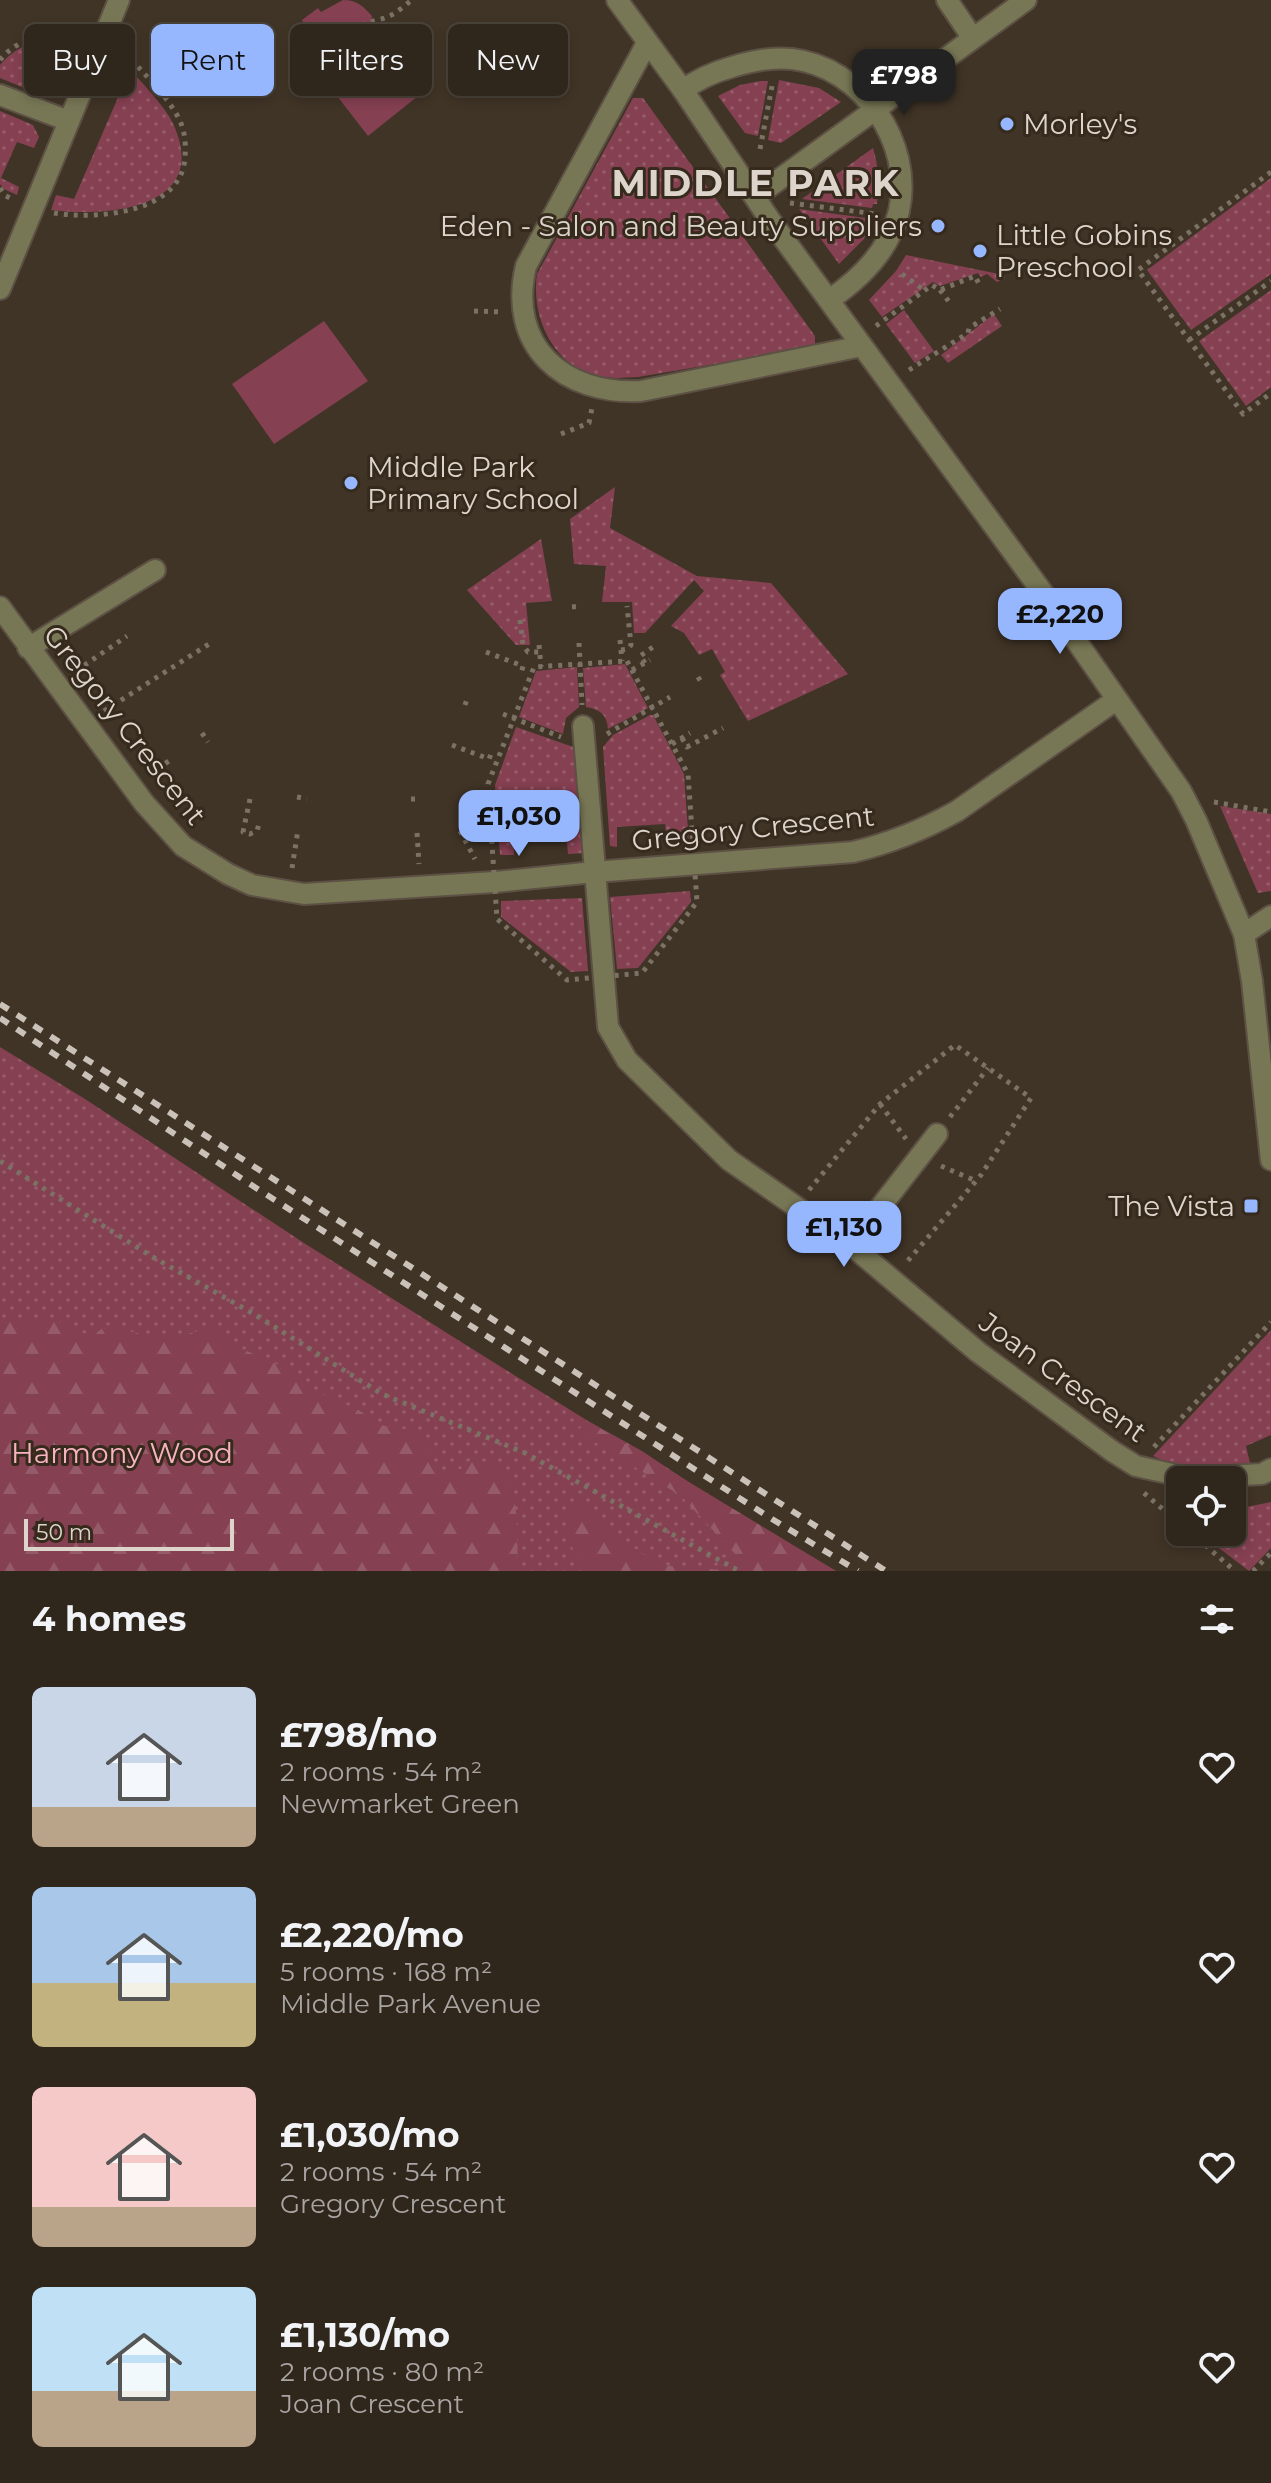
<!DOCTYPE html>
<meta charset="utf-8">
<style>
:root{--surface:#30271c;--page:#3c3329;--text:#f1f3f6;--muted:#a8a5a3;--line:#4b443b;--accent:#96b6fd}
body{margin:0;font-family:Montserrat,sans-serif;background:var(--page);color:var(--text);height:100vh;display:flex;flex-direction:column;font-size:30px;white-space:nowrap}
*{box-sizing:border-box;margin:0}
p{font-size:26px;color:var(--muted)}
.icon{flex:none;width:44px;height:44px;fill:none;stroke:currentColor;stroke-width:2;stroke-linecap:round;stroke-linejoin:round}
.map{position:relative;height:1571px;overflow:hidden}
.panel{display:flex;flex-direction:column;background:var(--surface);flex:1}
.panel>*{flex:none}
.banner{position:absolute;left:24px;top:24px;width:800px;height:72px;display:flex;gap:16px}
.tools{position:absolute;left:1166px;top:1466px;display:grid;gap:16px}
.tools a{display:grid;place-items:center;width:80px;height:80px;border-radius:12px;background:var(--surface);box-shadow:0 4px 12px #0003,0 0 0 2px var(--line);font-size:40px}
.scale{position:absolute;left:24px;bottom:20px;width:210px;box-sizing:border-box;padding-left:8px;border:4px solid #ddd5cc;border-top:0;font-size:22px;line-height:28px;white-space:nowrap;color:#ddd5cc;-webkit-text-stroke:6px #352a1c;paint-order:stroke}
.price{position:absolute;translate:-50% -68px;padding:0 18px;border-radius:16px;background:var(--accent);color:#111;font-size:26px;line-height:52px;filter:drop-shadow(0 2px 4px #0008)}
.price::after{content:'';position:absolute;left:50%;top:48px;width:24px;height:18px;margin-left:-12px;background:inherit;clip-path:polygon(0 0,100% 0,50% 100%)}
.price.active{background:#222;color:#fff}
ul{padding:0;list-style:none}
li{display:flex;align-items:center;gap:24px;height:200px;padding:0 32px}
li span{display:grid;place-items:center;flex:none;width:224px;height:160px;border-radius:12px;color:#555}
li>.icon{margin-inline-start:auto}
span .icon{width:96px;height:96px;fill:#fffc;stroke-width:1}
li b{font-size:34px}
h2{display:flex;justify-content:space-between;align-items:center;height:96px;padding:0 32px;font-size:34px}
.pill{padding:0 28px;border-radius:12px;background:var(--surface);box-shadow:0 4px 12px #0003,0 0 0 2px var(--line);font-size:28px;line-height:72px}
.pill.active{background:var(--accent);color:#111}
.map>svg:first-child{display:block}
.grass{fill:url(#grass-dots)}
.forest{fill:url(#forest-firs)}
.park{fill:#854052}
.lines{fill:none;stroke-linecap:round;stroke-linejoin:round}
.minor-casing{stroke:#5c5144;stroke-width:24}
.path{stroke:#7b7165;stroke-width:5;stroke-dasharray:4 6;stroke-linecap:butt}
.minor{stroke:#787755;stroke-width:20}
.rail{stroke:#cac2b8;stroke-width:6;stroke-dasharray:10 10;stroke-linecap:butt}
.poi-dot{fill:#96b6fd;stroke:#352a1c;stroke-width:3}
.labels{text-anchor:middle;stroke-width:6;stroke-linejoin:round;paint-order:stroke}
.poi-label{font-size:28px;fill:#ddd5cc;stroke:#352a1c;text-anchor:start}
.street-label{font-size:28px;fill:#ddd5cc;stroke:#352a1c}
.park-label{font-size:28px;fill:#f8b3c1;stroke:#352a1c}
.district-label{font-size:36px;font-weight:bold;letter-spacing:2px;fill:#ddd5cc;stroke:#352a1c}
</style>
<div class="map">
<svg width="1271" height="1571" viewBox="0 0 1271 1571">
<defs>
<pattern id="grass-dots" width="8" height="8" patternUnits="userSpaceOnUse" patternTransform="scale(2)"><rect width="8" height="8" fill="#854052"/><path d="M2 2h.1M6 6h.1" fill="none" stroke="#965b6a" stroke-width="1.8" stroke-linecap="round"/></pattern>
<pattern id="forest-firs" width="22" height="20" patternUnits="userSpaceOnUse" patternTransform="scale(2)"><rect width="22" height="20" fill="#854052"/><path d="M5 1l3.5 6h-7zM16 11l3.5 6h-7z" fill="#965b6a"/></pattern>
</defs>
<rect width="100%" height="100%" fill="#403426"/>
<g class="grass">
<path d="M 64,35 L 39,94 L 0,78 L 0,65 C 16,46 40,37 64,35 Z"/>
<polygon points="521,47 521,50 513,51 513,89 461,82 461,73 468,73 470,68 460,66 463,51"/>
<path d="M 117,55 C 133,74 167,106 175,128 C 209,210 104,217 51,210 L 56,195 L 74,199 L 123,86 L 106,77 Z"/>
<polygon points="779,80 819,88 841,102 781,143 768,140"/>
<polygon points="760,81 768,81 758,136 745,133 718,96 740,85"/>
<path d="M 633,98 L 643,98 L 815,336 L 815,347 L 638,377 C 623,378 609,379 594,375 C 551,363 531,315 537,274 Z"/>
<polygon points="0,111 33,125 39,137 34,148 17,142 1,178 19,187 17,195 4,189 0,184"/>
<path d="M 873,148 C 879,167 879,184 877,204 L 873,204 L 872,208 L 802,199 Z"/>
<polygon points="1271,178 1271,274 1191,330 1147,270"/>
<polygon points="799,209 873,219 864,239 839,264"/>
<polygon points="906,255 1004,275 1005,278 997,282 987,274 981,277 978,273 940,286 933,282 882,317 869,300 896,271"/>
<polygon points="1271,290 1271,387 1246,406 1199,341"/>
<polygon points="904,310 934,351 915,363 886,324"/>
<polygon points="994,314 1002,326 948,363 941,355"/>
<polygon points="615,487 610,528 697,576 771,583 848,674 748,721 720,675 725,672 712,649 699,655 684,633 671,626 704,591 694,580 645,633 634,633 632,602 602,602 606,566 574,564 570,519"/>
<polygon points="541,539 552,601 526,603 530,645 516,645 467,590"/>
<path d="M 625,664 L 648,708 L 608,729 C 607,715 600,709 586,707 L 583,668 Z"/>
<polygon points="577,667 579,707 566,718 563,734 519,717 536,671"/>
<polygon points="650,715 653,715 684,774 689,844 668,845 665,824 617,827 617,847 610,846 603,747 613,735"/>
<polygon points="516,727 579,749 586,853 568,854 566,831 514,836 514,855 500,855 495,785"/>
<polygon points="1220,806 1271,814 1271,891 1258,893"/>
<polygon points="690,891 691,902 638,968 617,969 610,897"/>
<polygon points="582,898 588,971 571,972 501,917 501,901"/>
<polygon points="0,1047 85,1099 304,1243 466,1345 588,1421 642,1451 720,1503 836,1571 0,1571"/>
<path d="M 1271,1330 L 1271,1435 L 1246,1446 L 1250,1463 C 1221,1470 1180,1470 1153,1456 Z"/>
<polygon points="1271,1502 1271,1548 1249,1571 1198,1532 1232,1532 1232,1510"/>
</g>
<g class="forest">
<path d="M 0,1318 L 68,1323 L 91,1338 L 106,1325 L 144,1335 L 175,1338 L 216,1325 L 227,1339 L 238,1347 L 279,1365 L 305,1386 L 360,1411 L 380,1425 L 409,1430 L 424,1439 L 440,1475 L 454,1474 L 471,1461 C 476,1462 485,1461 490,1463 C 523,1474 516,1540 518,1569 L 521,1571 L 0,1571 Z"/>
<polygon points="588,1421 836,1571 589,1571 571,1546 566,1509 578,1502 589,1504 608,1531 660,1565 722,1570 738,1557 681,1496 577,1431"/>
</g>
<g class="park">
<path d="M 343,0 C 357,0 363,6 372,16 L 371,22 L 363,28 L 362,33 L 321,62 L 302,20 L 318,8 L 321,12 Z"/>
<polygon points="384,41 423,92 368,136 327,83"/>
<polygon points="324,321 368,381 274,444 232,384"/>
</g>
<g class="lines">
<g class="minor-casing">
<g id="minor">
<polyline points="617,0 683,90 770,220 1043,593 1181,791 1196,820 1244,934 1252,981 1271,1160"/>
<polyline points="947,0 972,37"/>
<path d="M 647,43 L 526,266 C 507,346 563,395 641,391 L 862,346"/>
<path d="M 683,90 C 698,79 714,72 732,67 C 751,61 773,57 792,59 C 862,67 914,143 899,211 C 890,249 860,279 829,300"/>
<polyline points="0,95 69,121"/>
<polyline points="755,197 1026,0"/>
<polyline points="0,289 119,0"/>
<path d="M 0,607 L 144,803 L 183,846 L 228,874 L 252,885 L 304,894 L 495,882 L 594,872 L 853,852 C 891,843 923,830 957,811 L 1116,700"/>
<polyline points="28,648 155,570"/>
<polyline points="583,726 608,1027 627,1060 729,1160 851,1245 978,1352 1112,1451 1136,1466 1190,1478 1262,1474 1271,1469"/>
<polyline points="1244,934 1271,916"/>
<polyline points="851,1245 937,1134"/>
</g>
</g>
<g class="path">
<polyline points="456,50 524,45 526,63"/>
<path d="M 374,56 L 355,35 C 363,18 376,23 389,16 C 397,13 405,5 412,0"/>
<path d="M 0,60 C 13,43 42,31 64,31 C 70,31 77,34 83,35"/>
<polyline points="760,149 773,81"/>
<polyline points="1271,172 1138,270 1243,414 1271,393"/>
<polyline points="0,188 6,196 14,200"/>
<polyline points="790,203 876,214"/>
<path d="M 54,213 C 97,220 182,213 185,157 C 186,144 185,132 180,121 C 169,97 140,70 122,49"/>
<polyline points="902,274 924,290"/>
<polyline points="940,290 950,303"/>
<polyline points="474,311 503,312"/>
<polyline points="876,326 932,285 940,290 975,276 979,284 982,283"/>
<polyline points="1189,340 1271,281"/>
<polyline points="909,370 968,333 969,328 1000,309"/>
<polyline points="561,434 589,423 592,408"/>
<polyline points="572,607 582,606"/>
<polyline points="520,620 523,645 528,652 540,652"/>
<polyline points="620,640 622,661"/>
<polyline points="579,643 582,705"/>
<polyline points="539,645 541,667"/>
<polyline points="621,650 628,649 631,645 627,606"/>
<polyline points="486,652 523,666 521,674"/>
<polygon points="627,661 688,774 697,902 642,973 567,980 497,919 488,784 534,667"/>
<polyline points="645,663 640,656 656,645"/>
<polyline points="632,670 650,660"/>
<polyline points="76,671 127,636"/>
<polyline points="698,677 703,685"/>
<polyline points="465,705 468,696"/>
<polyline points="104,711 209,644"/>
<polyline points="503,714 561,737"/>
<polyline points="202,733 208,742"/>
<polyline points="607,734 670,697"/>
<polyline points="682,738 687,747 723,728"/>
<polyline points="672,744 690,733"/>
<polyline points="452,745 489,759 491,754"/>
<polyline points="149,775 173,758"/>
<polyline points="297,797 307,799"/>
<polyline points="250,799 243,832 250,834 257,831 259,824"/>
<polyline points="411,799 420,799"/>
<polyline points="1214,802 1271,812"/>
<polyline points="460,831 475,859"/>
<polyline points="417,833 419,864"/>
<polyline points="292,868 298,830"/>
<polyline points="880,1104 906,1139"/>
<polyline points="950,1117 988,1068"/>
<polyline points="0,1161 151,1256 254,1314 382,1394 525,1453 739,1571"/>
<polyline points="941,1166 976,1181"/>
<polyline points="809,1190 880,1104 955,1045 1031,1098 981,1175 906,1263"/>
<polyline points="1154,1447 1271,1322"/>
<polyline points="1144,1493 1180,1524"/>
<polyline points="1190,1532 1235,1571"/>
<polyline points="1253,1571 1271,1553"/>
</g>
<use href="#minor" class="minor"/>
<g class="rail">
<polyline points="0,1004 886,1571"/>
<polyline points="0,1018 253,1186 772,1519 858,1571"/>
</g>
</g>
<g class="poi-dot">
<circle cx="1007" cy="124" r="8"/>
<circle cx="938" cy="226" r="8"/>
<circle cx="980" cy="251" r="8"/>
<circle cx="351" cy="483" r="8"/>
<rect x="1243" y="1198" width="16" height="16" rx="4"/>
</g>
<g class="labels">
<g class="poi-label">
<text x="1023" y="134">Morley's</text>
<text x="922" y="236" text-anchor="end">Eden - Salon and Beauty Suppliers</text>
<text x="996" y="245">Little Gobins<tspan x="996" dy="32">Preschool</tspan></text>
<text x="367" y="477">Middle Park<tspan x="367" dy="32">Primary School</tspan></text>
<text x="1235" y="1216" text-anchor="end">The Vista</text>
</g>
<g class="street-label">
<text transform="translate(125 725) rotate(52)" y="10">Gregory Crescent</text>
<text transform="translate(753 828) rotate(-6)" y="10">Gregory Crescent</text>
<text transform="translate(1063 1377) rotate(36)" y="10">Joan Crescent</text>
</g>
<g class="park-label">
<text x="122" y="1463">Harmony Wood</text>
</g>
<g class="district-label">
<text x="756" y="196">MIDDLE PARK</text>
</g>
</g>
</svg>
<div class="tools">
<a><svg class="icon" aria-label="locate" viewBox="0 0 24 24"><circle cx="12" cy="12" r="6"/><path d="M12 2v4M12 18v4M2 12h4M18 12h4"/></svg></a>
</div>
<div class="scale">50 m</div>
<b class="price active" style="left:904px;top:117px">£798</b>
<b class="price" style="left:1060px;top:656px">£2,220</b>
<b class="price" style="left:519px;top:858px">£1,030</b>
<b class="price" style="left:844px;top:1269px">£1,130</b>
<div class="banner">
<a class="pill">Buy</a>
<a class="pill active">Rent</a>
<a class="pill">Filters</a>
<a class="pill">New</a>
</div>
</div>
<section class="panel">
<h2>4 homes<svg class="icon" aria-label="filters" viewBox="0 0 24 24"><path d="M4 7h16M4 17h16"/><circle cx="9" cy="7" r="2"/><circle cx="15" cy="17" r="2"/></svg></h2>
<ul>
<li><span style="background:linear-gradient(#c9d6e8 75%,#b9a48a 0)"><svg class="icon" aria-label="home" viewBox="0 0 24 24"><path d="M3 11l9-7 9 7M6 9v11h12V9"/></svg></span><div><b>£798/mo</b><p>2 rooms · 54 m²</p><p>Newmarket Green</p></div><svg class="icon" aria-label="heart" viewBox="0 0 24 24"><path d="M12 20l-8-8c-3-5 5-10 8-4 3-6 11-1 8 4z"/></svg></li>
<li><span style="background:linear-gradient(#a9c7e8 60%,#c2b280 0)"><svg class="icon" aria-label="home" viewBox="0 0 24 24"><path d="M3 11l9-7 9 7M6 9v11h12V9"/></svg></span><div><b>£2,220/mo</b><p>5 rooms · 168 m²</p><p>Middle Park Avenue</p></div><svg class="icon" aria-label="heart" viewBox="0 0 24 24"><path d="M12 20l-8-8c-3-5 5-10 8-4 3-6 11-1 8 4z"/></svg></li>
<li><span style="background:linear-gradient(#f6c9c9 75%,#b9a48a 0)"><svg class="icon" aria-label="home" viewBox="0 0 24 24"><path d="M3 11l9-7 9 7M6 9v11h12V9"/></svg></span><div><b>£1,030/mo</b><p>2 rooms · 54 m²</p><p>Gregory Crescent</p></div><svg class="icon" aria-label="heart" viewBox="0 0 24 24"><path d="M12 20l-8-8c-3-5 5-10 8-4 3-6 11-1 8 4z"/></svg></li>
<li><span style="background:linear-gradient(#bfe0f5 65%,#b9a48a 0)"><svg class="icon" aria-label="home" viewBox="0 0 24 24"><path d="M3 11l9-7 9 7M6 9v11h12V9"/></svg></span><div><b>£1,130/mo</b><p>2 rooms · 80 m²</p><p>Joan Crescent</p></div><svg class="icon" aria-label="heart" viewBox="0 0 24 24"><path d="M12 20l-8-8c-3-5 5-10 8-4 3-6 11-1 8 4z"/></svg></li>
</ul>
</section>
